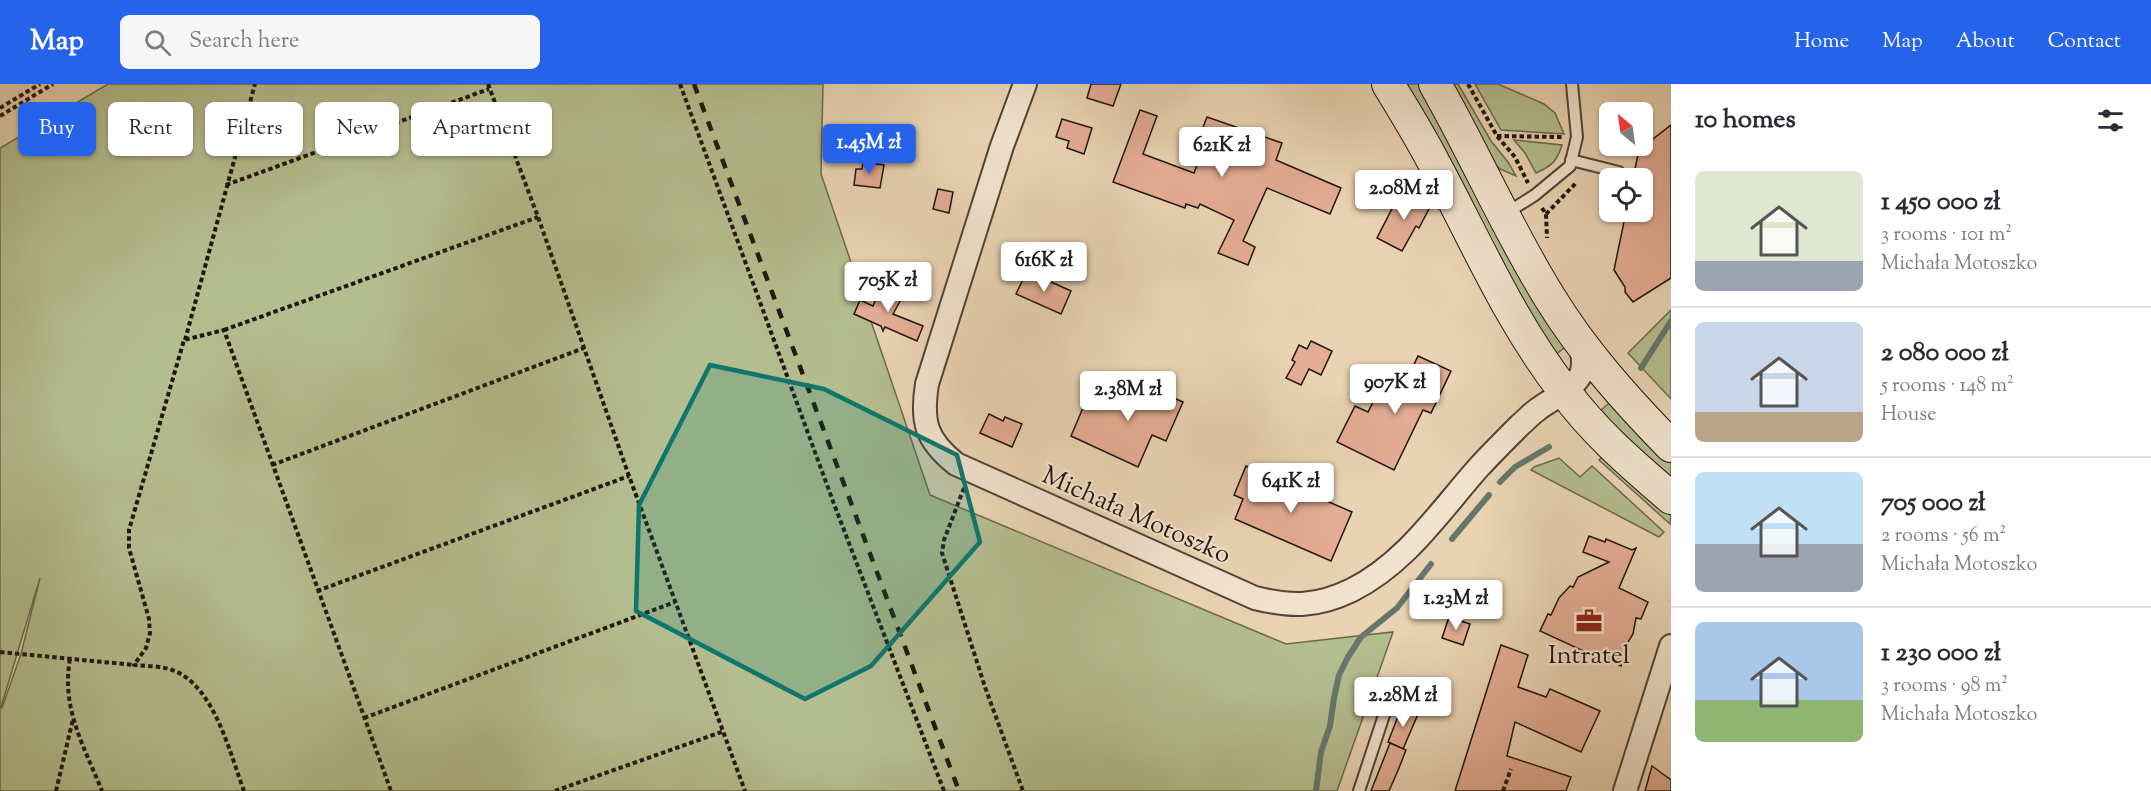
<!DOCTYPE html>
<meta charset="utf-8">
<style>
:root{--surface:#fff;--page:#f7f7f7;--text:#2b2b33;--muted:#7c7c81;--line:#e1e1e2;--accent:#2563eb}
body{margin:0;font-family:"Sorts Mill Goudy",serif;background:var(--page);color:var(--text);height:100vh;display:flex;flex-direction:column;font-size:22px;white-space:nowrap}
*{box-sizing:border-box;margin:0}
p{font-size:20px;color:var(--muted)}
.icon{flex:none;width:33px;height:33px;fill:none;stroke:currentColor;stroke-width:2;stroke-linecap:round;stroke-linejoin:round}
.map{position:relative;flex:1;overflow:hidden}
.sheet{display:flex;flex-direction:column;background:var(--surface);width:480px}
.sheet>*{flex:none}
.top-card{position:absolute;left:18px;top:18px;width:570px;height:54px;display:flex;gap:12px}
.needle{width:39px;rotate:331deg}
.buttons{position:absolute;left:1599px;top:18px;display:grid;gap:12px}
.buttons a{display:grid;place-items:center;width:54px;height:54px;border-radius:9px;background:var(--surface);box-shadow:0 2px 4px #0004;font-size:30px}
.price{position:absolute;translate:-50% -51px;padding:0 14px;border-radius:6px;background:#fff;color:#222;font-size:20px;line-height:39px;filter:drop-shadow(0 2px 3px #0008)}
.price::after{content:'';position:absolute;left:50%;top:36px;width:18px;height:14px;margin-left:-9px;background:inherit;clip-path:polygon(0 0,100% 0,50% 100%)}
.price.on{background:var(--accent);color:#fff}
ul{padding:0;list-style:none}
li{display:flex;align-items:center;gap:18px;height:150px;padding:0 24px}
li+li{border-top:2px solid var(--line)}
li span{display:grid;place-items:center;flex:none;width:168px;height:120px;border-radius:9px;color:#555}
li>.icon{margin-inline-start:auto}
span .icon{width:72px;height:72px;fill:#fffc;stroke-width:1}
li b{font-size:26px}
h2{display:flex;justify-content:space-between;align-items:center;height:72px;padding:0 24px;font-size:26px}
.tag{padding:0 21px;border-radius:9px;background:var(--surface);box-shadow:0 2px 4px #0004;font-size:21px;line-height:54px}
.tag.on{background:var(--accent);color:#fff}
header{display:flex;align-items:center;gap:36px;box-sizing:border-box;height:84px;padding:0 30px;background:var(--accent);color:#fff}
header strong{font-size:28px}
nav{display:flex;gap:33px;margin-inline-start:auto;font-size:21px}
.search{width:420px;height:54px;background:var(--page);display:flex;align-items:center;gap:15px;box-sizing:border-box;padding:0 21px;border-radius:9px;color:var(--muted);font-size:22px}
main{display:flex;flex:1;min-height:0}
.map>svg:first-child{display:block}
.green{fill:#b4bd8e;stroke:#6a694e;stroke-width:1.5;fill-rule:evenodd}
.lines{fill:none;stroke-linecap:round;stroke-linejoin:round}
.stream{stroke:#67776d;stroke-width:6}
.building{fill:#e4ac94;stroke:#20150f;stroke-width:1.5}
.lane-casing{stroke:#524438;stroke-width:14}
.street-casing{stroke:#524438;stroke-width:26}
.secondary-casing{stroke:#20150f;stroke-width:34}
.path{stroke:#20150f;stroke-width:4;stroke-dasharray:4.5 3;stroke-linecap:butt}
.lane{stroke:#f1e2cd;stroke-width:10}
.street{stroke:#f1e2cd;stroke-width:22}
.secondary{stroke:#f1e2cd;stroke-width:32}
.rail{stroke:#20150f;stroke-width:4.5;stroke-dasharray:10 10;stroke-linecap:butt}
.marked{fill:#0f766e;fill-opacity:0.2;stroke:#0f766e;stroke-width:4.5;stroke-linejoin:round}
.labels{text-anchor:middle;stroke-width:4.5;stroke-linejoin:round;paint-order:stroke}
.street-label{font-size:26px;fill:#20150f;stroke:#f1e2cd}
.poi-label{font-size:26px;fill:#20150f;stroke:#f1e2cd}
</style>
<header>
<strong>Map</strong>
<div class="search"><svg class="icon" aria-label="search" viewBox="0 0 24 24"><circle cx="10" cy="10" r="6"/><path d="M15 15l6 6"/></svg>Search here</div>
<nav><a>Home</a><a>Map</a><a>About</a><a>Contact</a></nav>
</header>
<main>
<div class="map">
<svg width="1671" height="707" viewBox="0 0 1671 707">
<rect width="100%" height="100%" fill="#e9d3b2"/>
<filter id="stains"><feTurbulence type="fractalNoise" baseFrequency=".00333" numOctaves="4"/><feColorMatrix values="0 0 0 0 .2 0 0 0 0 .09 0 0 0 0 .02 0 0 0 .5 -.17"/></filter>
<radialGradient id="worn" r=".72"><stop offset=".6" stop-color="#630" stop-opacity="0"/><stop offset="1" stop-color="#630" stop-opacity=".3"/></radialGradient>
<g class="green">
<path d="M 108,0 L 823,0 L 821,90 L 930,411 L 1286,560 L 1393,548 L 1337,707 L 0,707 L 0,64 ZM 40,494 L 21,570 L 2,624 L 1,623 Z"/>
<polygon points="1401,0 1421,0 1567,262 1552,273"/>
<polygon points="1446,0 1458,0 1491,57 1508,78 1516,92 1500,85 1491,76"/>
<polygon points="1475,0 1498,0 1544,20 1555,29 1564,50 1501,46"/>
<path d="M 1514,56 L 1562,61 C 1557,77 1552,82 1536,89 L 1525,69 Z"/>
<polygon points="1671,226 1671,315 1628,269"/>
<polygon points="1611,317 1671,379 1671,401 1597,330"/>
<polygon points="1604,371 1671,430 1670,440 1599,376"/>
<polygon points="1559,374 1580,393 1592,382 1664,448 1659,453 1531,386 1534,383"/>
</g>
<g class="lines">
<g class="stream">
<polyline points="1641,284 1671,237"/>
<polyline points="1500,398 1515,383 1549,363"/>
<polyline points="1452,455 1489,411"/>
<polyline points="1316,707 1321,668 1330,642 1334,614 1339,591 1348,573 1361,553 1397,524 1431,480"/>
</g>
</g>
<g class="building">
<polygon points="1091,0 1121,0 1113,22 1087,14"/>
<polygon points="1140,26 1157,32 1143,70 1194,89 1207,53 1200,51 1207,33 1282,59 1276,76 1341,104 1330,130 1267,104 1243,157 1255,163 1248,181 1218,169 1234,136 1200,120 1198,124 1186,120 1185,124 1113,98"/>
<polygon points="1062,35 1092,44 1084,70 1067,64 1069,57 1056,53"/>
<polygon points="1671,41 1671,194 1633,218 1625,208 1625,203 1614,186 1626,128 1642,128 1642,94 1633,94 1639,66"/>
<polygon points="863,78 884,81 880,104 854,101 856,85 862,85"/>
<polygon points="938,105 953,108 949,129 933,125"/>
<polygon points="1409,107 1432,119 1419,144 1416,142 1402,167 1377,154 1396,117 1402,120"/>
<polygon points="1027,187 1071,207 1061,230 1016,210"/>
<polygon points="882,197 904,210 893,230 923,242 917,257 885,243 883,247 881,242 854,230 860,216 873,222 876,215 874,213"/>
<polygon points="1311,257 1332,267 1321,291 1309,285 1301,301 1286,294 1295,278 1292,276 1299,261 1307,265"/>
<polygon points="1418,272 1451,287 1431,329 1423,326 1394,386 1337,358 1355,322 1368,328 1381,302 1400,310"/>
<polygon points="1134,297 1183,318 1166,357 1152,351 1138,383 1071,352 1085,319 1098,325 1105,308 1125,317"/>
<polygon points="989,330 1003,337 1005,333 1022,340 1012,363 980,349"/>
<polygon points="1246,382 1352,428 1331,477 1235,435 1243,415 1234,411"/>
<polygon points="1589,452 1605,458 1606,455 1632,466 1636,464 1619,504 1648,518 1641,535 1636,534 1633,550 1625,563 1628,565 1621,582 1606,575 1605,577 1540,547 1548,530 1551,531 1559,514 1570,502 1573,503 1578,493 1609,478 1583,468"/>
<polygon points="1449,533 1470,540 1463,561 1442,554"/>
<polygon points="1501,561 1528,571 1518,603 1546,613 1550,605 1600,627 1581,668 1515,638 1507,672 1571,693 1566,707 1455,707"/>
<polygon points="1402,622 1418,630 1403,665 1388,658"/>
<polygon points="1390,659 1406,666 1399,684 1389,707 1371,707"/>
<polygon points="1652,682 1671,696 1671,707 1645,707"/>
</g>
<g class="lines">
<g class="lane-casing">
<g id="lane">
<polyline points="1571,76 1619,88"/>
<polyline points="1505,130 1535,111 1570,82 1577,53 1572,0"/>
<polyline points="1359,707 1386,625"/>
</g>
</g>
<g class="street-casing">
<g id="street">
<path d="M 1025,0 L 1002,62 L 927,300 C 921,338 926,356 956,380 L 1255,514 C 1292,523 1317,523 1352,506 C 1406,479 1440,427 1479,383 C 1492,369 1506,355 1520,341 C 1526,336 1531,330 1537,326 C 1551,315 1570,308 1580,292 C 1586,282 1582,268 1580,257"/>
<polyline points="1625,707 1671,562"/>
</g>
</g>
<g class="secondary-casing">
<g id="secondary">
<path d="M 1388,0 C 1404,26 1420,52 1434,79 C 1476,157 1510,238 1565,308 C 1595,349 1633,381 1671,414"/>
<path d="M 1435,0 C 1475,70 1507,145 1550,214 C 1583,268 1626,316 1671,362"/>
</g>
</g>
<g class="path">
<polyline points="488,0 538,133 629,392 745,707"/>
<polyline points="680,0 834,420 944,707"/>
<polyline points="1468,0 1497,52 1515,73 1528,99"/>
<polyline points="0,24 40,0"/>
<polyline points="0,32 53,0"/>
<polyline points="1497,52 1562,53"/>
<polyline points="226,101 489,5"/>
<polyline points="1542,124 1546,130 1547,154"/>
<polyline points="1546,130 1577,98"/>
<polyline points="224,246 538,133"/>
<polyline points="185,256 255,0"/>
<polyline points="272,381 584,264"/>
<polyline points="964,404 944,456 942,469 985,603 1023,707"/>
<polyline points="317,507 629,392"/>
<polyline points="0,568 134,581"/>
<path d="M 70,575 C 61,624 84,662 102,707"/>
<polyline points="364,634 675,518"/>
<polyline points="56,707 73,635"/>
<path d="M 244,707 C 230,670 215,604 175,587 C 163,582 147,582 134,581 L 146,564 L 150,549 L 149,535 L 129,464 L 129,446 L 184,256 L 224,246 L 391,707"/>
<polyline points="555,707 724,647"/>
<polyline points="1503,707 1511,685"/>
</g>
<use href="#lane" class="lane"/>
<use href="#street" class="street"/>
<use href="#secondary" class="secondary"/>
<polyline class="rail" points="694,0 959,707"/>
</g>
<path class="marked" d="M 710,281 L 824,305 L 957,371 L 980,458 L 871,582 L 805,615 L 636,527 L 639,421 Z"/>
<defs>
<g id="office-bare" transform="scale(2.07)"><path d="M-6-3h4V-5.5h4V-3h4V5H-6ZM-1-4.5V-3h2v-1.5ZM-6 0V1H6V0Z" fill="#8f2418" stroke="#f1e2cd" stroke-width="2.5" paint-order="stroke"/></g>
</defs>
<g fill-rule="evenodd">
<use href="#office-bare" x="1589" y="537"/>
</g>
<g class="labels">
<g class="street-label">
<text transform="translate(1137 430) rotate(24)" y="9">Michała Motoszko</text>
</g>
<g class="poi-label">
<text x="1589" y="579">Intratel</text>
</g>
</g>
<rect width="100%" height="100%" filter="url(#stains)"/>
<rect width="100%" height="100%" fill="url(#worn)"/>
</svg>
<div class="buttons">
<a><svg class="needle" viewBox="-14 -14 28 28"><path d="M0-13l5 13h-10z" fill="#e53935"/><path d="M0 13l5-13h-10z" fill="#7c7c81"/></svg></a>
<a><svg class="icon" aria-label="locate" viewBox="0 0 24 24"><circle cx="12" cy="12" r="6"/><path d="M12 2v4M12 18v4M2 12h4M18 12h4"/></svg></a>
</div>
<b class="price on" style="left:869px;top:91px">1.45M zł</b>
<b class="price" style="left:1222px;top:94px">621K zł</b>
<b class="price" style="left:1404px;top:137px">2.08M zł</b>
<b class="price" style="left:1044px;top:209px">616K zł</b>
<b class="price" style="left:888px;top:229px">705K zł</b>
<b class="price" style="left:1395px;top:331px">907K zł</b>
<b class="price" style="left:1128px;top:338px">2.38M zł</b>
<b class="price" style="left:1291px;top:430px">641K zł</b>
<b class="price" style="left:1456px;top:547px">1.23M zł</b>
<b class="price" style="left:1403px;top:644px">2.28M zł</b>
<div class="top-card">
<a class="tag on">Buy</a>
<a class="tag">Rent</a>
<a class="tag">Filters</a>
<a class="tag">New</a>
<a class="tag">Apartment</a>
</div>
</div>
<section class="sheet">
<h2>10 homes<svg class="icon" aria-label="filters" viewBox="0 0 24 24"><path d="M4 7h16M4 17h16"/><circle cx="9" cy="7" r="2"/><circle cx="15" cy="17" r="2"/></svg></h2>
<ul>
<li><span style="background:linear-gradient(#dfe7d0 75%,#9aa5b1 0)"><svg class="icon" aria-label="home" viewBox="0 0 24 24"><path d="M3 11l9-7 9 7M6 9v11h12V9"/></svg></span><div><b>1 450 000 zł</b><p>3 rooms · 101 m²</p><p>Michała Motoszko</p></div></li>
<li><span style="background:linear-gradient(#c9d6e8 75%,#b9a48a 0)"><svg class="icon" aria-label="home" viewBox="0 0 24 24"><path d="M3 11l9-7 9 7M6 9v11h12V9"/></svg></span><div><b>2 080 000 zł</b><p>5 rooms · 148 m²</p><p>House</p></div></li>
<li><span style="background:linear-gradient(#bfe0f5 60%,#9aa5b1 0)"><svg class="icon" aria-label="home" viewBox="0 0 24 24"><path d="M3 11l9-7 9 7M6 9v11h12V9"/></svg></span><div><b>705 000 zł</b><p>2 rooms · 56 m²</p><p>Michała Motoszko</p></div></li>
<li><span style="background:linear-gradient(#a9c7e8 65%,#8fb573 0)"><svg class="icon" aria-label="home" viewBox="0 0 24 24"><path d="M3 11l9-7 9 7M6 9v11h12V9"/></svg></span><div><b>1 230 000 zł</b><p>3 rooms · 98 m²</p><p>Michała Motoszko</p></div></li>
</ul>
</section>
</main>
